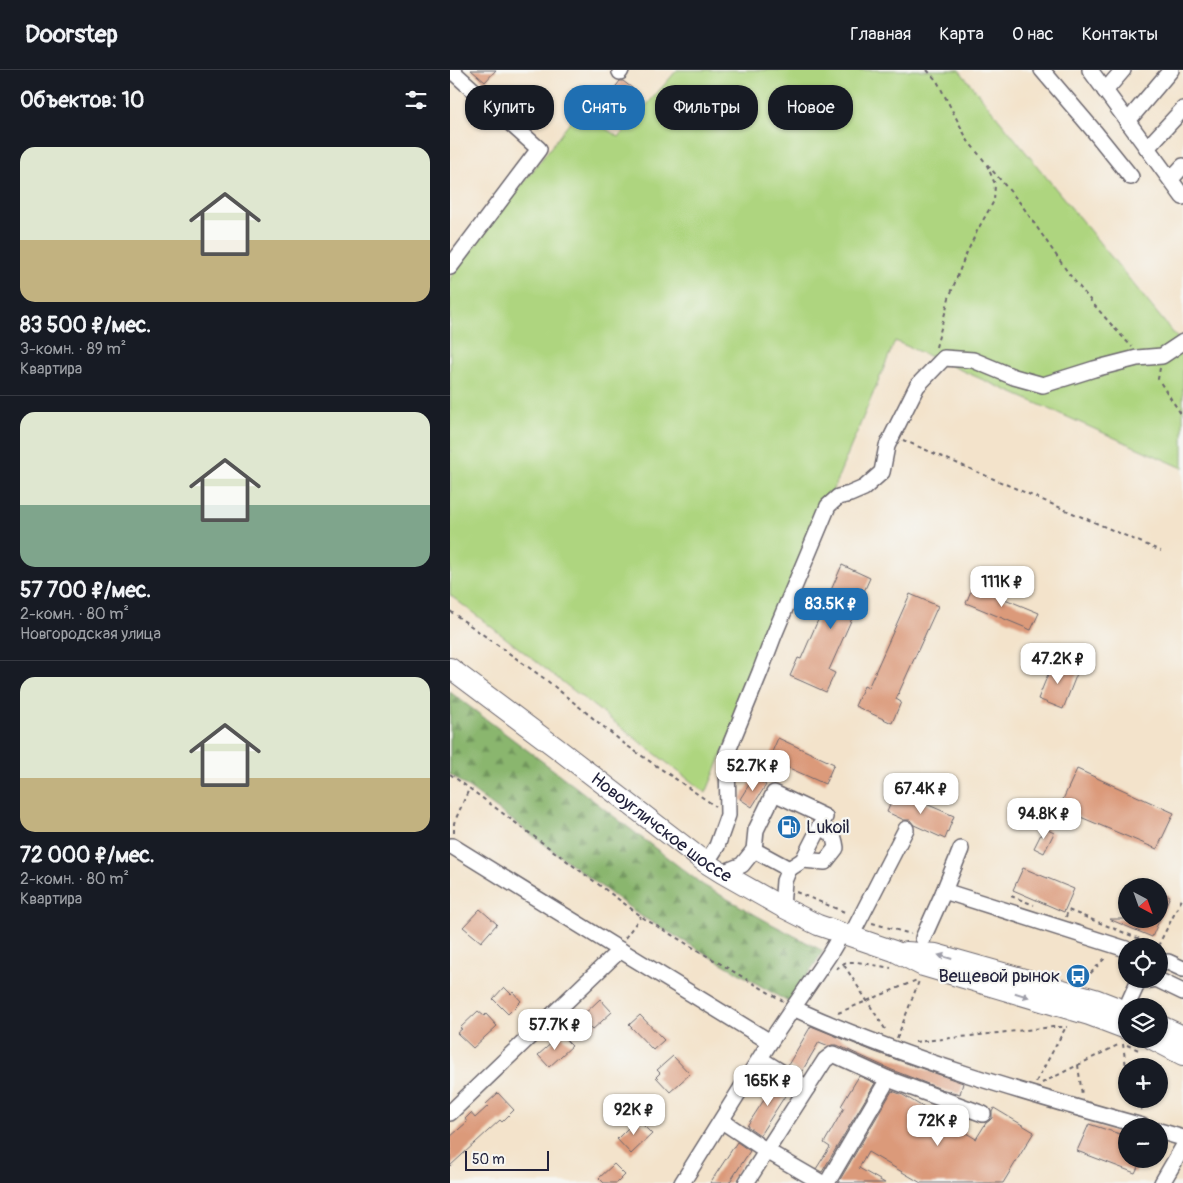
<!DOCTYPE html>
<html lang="ru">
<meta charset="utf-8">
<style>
:root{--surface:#171b24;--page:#20242c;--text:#f1f3f6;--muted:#9ea1a6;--line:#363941;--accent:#1f6fb2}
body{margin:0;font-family:Pangolin,sans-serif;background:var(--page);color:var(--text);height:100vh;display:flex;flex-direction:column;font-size:19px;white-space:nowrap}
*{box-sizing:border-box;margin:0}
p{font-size:16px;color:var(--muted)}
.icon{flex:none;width:28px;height:28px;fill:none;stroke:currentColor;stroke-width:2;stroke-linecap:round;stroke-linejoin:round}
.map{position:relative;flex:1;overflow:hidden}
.drawer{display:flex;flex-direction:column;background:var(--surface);width:450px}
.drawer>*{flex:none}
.guide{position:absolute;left:15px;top:15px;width:475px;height:45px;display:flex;gap:10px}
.needle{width:32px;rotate:139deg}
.buttons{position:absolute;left:668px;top:808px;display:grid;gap:10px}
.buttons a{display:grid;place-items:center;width:50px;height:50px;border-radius:50%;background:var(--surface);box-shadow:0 1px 4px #0004;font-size:25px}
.scale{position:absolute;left:15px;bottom:12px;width:84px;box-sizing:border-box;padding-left:5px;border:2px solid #22223b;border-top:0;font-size:14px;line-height:18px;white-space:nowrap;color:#22223b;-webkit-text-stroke:4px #f6f6f2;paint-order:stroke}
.price{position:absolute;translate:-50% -42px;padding:0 11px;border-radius:10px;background:#fff;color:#222;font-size:16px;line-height:32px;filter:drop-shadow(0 1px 2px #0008)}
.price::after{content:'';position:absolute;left:50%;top:30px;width:15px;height:11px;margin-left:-8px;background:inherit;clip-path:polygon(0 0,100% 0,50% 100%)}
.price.on{background:var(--accent);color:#fff}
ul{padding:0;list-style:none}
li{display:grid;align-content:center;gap:10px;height:265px;padding:0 20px}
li+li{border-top:1px solid var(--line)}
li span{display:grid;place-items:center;height:155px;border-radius:15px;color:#555}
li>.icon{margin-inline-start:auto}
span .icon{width:90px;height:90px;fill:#fffc;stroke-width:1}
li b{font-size:21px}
h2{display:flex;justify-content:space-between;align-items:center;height:60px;padding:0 20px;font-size:21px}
.pill{padding:0 18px;border-radius:20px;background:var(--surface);box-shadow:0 1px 4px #0004;font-size:18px;line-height:45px}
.pill.on{background:var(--accent);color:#fff}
header{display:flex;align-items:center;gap:30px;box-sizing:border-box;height:70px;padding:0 25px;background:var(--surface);border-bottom:1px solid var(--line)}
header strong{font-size:24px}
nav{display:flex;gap:28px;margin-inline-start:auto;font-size:18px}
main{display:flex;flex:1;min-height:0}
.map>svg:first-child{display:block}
.grass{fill:#aed57f;stroke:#687c5d}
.forest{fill:url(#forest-firs);stroke:#566c54}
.building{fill:#db9a7a}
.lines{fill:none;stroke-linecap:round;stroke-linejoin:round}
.minor-casing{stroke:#6b666d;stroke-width:18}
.major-casing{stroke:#6b666d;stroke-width:22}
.path{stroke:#6b666d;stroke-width:2;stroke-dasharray:4 4;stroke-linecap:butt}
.minor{stroke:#fff;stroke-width:15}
.major{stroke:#fff;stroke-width:20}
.oneway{fill:#9c9ca7}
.labels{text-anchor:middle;stroke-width:4.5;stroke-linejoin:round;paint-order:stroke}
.street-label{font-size:18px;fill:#22223b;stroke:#f6f6f2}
.poi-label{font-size:18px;fill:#22223b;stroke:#f6f6f2;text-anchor:start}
</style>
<header>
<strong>Doorstep</strong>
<nav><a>Главная</a><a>Карта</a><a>О нас</a><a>Контакты</a></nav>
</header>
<main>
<section class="drawer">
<h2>Объектов: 10<svg class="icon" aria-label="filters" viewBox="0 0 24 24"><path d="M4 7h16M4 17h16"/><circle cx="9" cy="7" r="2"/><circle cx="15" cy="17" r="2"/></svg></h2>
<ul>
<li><span style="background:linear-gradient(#dfe7d0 60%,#c2b280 0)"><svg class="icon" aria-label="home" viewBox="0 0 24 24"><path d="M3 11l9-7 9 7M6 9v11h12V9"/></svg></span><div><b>83 500 ₽/мес.</b><p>3-комн. · 89 m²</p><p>Квартира</p></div></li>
<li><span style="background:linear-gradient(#dfe7d0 60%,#7fa58c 0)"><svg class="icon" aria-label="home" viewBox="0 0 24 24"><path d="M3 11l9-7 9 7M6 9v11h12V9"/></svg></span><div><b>57 700 ₽/мес.</b><p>2-комн. · 80 m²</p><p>Новгородская улица</p></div></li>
<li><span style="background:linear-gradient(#dfe7d0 65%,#c2b280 0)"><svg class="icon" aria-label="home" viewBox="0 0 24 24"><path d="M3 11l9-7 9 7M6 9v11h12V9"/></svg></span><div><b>72 000 ₽/мес.</b><p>2-комн. · 80 m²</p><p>Квартира</p></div></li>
</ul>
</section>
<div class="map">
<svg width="733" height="1113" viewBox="0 0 733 1113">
<defs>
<pattern id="forest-firs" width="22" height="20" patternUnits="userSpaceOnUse" patternTransform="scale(1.25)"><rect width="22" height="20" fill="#8ab66e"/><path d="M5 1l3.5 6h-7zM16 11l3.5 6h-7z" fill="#70945c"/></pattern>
</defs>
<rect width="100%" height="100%" fill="#f6f6f2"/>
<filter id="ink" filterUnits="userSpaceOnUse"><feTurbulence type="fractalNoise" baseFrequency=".02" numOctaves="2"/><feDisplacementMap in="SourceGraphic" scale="10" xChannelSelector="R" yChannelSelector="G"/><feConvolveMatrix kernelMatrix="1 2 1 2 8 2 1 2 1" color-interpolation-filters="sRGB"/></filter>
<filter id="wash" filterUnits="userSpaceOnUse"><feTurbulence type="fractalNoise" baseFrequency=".0096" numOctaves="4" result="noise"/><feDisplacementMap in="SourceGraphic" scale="20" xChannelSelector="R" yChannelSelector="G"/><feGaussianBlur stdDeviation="1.12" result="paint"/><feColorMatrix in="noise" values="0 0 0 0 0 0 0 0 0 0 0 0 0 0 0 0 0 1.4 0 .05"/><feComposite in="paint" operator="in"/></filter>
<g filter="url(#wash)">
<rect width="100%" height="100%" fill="#f3e3cb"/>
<polygon class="grass" points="227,0 509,0 733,275 733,398 445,271 256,723 0,525 0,208 128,42 169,67"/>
<polygon class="forest" points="0,622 105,701 253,815 318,852 373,881 340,933 191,846 0,704"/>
<g id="blocks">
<g class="building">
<polygon points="21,0 46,0 35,12"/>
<polygon points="170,11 173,11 190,24 171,47 153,33"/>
<polygon points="392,495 420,508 379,600 385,603 376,622 340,606 348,588 351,589"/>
<polygon points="523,516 589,543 581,560 516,533"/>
<polygon points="460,524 488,536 446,629 451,632 442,653 405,636 414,616 418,618"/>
<polygon points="603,592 628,601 613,639 588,629"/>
<polygon points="328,668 384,694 375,714 319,689"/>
<polygon points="627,699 724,743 707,779 609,738"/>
<polygon points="304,707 316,715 302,737 290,729"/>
<polygon points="446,721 504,746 495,769 464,755 460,750 454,750 437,742"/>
<polygon points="594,758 604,763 594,783 584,778"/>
<polygon points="573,798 624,819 614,842 563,820"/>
<polygon points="709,821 720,826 702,867 659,849 709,849"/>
<polygon points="30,839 47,854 31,872 13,857"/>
<polygon points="54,917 61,924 63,922 71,931 58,944 43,929"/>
<polygon points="150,929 162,942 142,960 130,948"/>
<polygon points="28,941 34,946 36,944 47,956 23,978 7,963 12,959 10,958"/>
<polygon points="190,945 214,970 203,980 179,955"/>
<polygon points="361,956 425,982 513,1013 510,1024 491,1019 442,1000 387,975 382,975 379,976 369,972 351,1003 338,995"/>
<polygon points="111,965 122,976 99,997 88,985"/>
<polygon points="223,986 240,1004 220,1022 206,1007 210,1003 207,1000"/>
<polygon points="409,1006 425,1013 372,1102 366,1099 380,1077 374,1073 394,1038 391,1036"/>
<polygon points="327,1010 340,1018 310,1065 297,1056"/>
<polygon points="442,1021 453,1025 526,1069 536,1053 539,1051 542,1048 542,1042 544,1038 584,1062 553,1113 471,1113 418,1082 409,1098 435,1113 388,1113"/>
<polygon points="48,1023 64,1040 52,1052 50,1050 0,1096 0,1067 17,1052 15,1049 21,1043 25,1048 38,1036 36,1034"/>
<polygon points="187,1049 202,1064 181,1084 167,1069"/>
<polygon points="639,1054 676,1066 676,1089 692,1089 685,1103 627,1081"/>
<polygon points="287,1072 300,1081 279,1113 260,1113"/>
<polygon points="164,1094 175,1105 167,1113 154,1113 149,1108"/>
</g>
</g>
</g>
<g filter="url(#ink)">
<use href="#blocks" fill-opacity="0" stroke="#6b666d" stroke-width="1"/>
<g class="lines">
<g class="minor-casing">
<g id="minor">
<polyline points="592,0 644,61 681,107"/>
<polyline points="640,0 733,127"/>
<polyline points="170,2 171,0"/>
<polyline points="655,21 673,0"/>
<polyline points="677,52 721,0"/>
<polyline points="697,78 733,39"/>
<polyline points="721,109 733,96"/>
<polyline points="0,197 89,79 1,0"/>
<polyline points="0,776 2,776 170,880 320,972"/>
<polyline points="304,780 306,760 324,723 375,747 353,790 339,799"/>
<path d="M 353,790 L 375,792 L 386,778 C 384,763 382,763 369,757"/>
<polyline points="256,793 267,776 278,745 277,683 310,602 324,565 373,448 378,436 388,427 400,424 414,418 432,402 437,376 467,316 494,288 523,290 564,307 593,315 644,299 687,288 712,286 733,272"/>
<polyline points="272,803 292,795 304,780 339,799 334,811 332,837"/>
<polyline points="494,821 676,879"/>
<polyline points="401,866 456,759"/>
<polyline points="473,868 494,821 511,779"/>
<polyline points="709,894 718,892 733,899"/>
<polyline points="688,912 706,909 733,922"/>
<polyline points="677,936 688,912 690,909"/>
<path d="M 343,938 C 455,989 574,1023 692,1056"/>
<polyline points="310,989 357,1018"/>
<polyline points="0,1043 170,880"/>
<polyline points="272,1051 317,1081 372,1113"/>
<polyline points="709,1061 733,1068"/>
<polyline points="232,1113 320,972 379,885 392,863"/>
<polyline points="296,1113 375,990 383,984 438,1009 533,1044"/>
<polyline points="377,1113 438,1009"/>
<polyline points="712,1113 733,1077"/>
</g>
</g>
<g class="major-casing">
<g id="major">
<path id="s1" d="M 0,598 L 108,679 L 256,793 L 272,803 L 332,837 L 368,855 L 444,881 L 473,896 L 639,945 L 676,959"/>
<polyline points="456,882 486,884 645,929 676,941"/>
<polyline points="709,955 733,966"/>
<polyline points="702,969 733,985"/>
</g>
</g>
<g class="path">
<polyline points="477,0 487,11 518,71 536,93"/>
<polyline points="486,277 499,228 514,189 528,159 544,131 545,114 536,93 571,134 619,204 645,236 667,261 682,277"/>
<polyline points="710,298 708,309 733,347"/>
<polyline points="453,370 711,481"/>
<polyline points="0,541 95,609 176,675 265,736"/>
<polyline points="0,704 195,849 333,931"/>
<polyline points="4,763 4,753 19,719"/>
<polyline points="346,822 397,843"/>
<polyline points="561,826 584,835"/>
<polyline points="616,847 618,840 707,876"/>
<polyline points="422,853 461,864"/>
<polyline points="175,868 191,846"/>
<polyline points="708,876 733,827"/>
<polyline points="394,895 437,962"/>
<polyline points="386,899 396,892 407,892 441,898"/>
<polyline points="635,909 656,887"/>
<polyline points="388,943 467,910"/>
<polyline points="447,968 469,911"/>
<polyline points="465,972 603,957 617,957"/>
<polyline points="673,974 676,997"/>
<polyline points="677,975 691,981"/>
<polyline points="628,995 632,1025"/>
<polyline points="586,1012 616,957"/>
<polyline points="592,1013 670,974"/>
<polyline points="687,1029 693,1043"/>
</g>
<use href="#minor" class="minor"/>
<use href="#major" class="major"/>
</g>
<defs><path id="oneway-solid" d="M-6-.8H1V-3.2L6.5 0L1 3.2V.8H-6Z" transform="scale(1.25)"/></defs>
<g class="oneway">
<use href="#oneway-solid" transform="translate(495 887) rotate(-164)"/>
<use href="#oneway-solid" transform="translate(572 925) rotate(17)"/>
</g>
</g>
<defs>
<g id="fuel-disc" transform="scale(1.25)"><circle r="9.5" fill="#1f6fb2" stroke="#f6f6f2"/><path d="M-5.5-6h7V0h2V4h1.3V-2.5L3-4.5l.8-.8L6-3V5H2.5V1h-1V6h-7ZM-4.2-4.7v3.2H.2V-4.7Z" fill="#fff"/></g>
<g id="bus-disc" transform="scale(1.25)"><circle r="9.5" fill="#1f6fb2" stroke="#f6f6f2"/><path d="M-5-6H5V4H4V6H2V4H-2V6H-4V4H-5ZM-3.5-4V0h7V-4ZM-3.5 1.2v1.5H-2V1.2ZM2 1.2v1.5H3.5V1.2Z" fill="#fff"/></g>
</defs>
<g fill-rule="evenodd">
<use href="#fuel-disc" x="339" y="757"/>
<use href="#bus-disc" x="628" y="906"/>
</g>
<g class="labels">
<g class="street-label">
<text dy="6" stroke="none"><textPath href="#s1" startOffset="265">Новоугличское шоссе</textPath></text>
</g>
<g class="poi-label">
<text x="356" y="763">Lukoil</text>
<text x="610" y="912" text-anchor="end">Вещевой рынок</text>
</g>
</g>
</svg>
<div class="buttons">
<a><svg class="needle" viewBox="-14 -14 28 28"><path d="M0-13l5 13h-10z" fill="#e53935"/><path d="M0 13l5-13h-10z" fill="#9ea1a6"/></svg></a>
<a><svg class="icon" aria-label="locate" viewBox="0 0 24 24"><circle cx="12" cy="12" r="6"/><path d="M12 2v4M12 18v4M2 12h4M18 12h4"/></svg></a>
<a><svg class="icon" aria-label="layers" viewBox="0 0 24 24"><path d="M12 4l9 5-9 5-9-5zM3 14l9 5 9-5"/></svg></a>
<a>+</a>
<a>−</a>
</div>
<div class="scale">50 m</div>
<b class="price" style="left:552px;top:538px">111K ₽</b>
<b class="price on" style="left:381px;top:560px">83.5K ₽</b>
<b class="price" style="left:608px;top:615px">47.2K ₽</b>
<b class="price" style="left:303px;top:722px">52.7K ₽</b>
<b class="price" style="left:471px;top:745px">67.4K ₽</b>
<b class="price" style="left:594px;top:770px">94.8K ₽</b>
<b class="price" style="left:105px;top:981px">57.7K ₽</b>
<b class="price" style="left:318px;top:1037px">165K ₽</b>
<b class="price" style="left:184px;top:1066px">92K ₽</b>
<b class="price" style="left:488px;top:1077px">72K ₽</b>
<div class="guide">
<a class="pill">Купить</a>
<a class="pill on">Снять</a>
<a class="pill">Фильтры</a>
<a class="pill">Новое</a>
</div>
</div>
</main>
